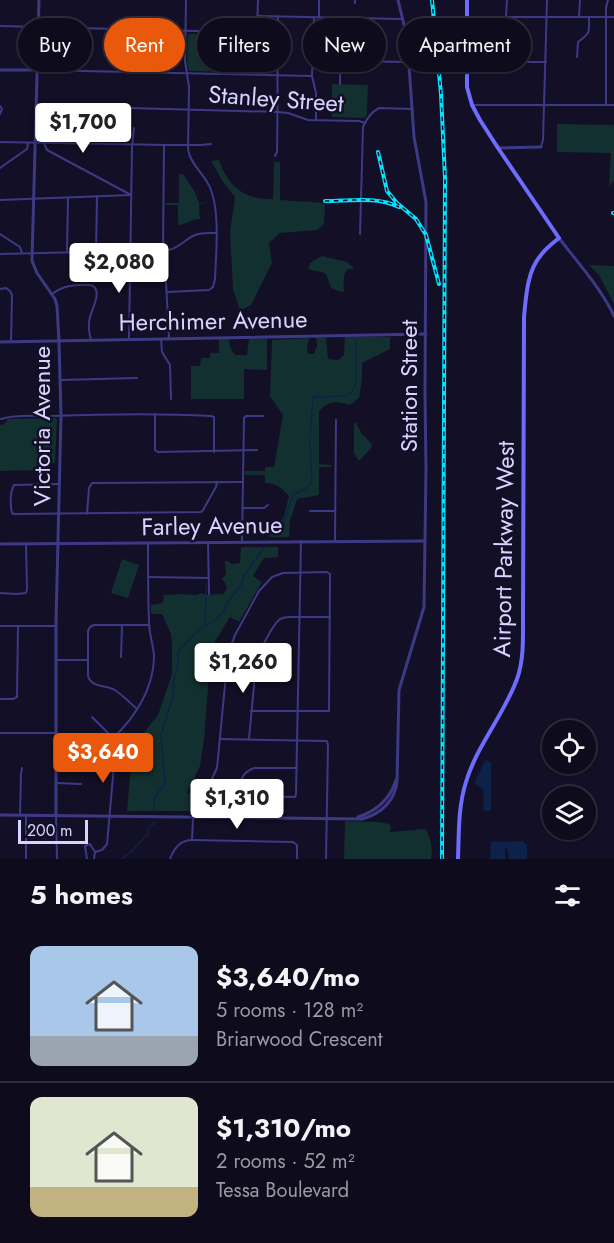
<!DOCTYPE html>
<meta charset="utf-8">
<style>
:root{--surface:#0e0b1c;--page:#1c1929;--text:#f1f3f6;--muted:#9b9ba3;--line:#2e2b3b;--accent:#ea580c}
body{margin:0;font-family:Jost,sans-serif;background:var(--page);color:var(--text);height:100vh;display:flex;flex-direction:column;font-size:22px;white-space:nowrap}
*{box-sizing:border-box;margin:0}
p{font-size:20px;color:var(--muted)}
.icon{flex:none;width:33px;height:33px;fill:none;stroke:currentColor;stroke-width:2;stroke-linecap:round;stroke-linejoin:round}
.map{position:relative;height:859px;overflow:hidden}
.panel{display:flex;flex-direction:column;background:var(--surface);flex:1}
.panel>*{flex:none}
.top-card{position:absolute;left:18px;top:18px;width:579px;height:54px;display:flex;gap:12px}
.tools{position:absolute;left:542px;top:720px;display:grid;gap:12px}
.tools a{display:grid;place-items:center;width:54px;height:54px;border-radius:50%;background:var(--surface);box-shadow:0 2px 4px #0004,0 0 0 2px var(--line);font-size:30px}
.scale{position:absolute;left:18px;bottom:15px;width:70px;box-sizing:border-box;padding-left:6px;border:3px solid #d9d4ff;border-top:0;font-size:16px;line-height:21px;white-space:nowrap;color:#d9d4ff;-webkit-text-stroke:4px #130f26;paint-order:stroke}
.price{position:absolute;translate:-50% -51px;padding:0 14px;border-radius:6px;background:#fff;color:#222;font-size:20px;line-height:39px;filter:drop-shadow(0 2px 3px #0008)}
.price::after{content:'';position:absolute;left:50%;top:36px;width:18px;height:14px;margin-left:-9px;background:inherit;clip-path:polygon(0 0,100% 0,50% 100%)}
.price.active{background:var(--accent);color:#fff}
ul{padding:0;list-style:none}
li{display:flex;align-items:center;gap:18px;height:150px;padding:0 30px}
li+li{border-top:2px solid var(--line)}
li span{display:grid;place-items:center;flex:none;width:168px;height:120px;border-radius:12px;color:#555}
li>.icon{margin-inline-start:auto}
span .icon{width:72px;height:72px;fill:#fffc;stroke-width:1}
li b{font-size:26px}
h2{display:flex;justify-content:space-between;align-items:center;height:72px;padding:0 30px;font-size:26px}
.tag{padding:0 21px;border-radius:27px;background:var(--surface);box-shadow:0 2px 4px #0004,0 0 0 2px var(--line);font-size:21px;line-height:54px}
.tag.active{background:var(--accent);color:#fff}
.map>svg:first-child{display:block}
.green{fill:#12302f}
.water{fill:#0c2248}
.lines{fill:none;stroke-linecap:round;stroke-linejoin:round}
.stream{stroke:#0c2248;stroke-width:1.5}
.minor{stroke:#3d3a85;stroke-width:2}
.tertiary{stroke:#3d3a85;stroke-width:3}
.secondary{stroke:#6f6bff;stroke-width:4}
.rail-casing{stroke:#00e5ff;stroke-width:4}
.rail{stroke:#130f26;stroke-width:1.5;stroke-dasharray:4.5;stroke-linecap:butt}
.labels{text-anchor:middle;stroke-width:5;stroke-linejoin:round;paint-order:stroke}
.street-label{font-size:24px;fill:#d9d4ff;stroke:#130f26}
</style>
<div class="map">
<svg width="614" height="859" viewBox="0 0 614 859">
<rect width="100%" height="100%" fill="#130f26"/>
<g class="green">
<polygon points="188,34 241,35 240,72 189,71 187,64"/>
<polygon points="332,84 368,85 367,114 365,118 332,117"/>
<polygon points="557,124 614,125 614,181 609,186 611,153 557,152"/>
<path d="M 219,160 C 228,187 245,200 273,199 L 274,162 L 280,162 L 280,200 L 325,203 L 324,224 L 317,230 L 280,233 L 269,243 L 272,263 L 251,305 L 240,311 L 233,289 L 230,231 L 235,197 L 223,182 L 211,161 Z"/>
<path d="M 179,174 L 183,174 C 189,183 196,192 199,203 L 212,201 L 199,204 L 200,219 C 192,219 186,225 178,225 L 178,205 L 166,205 L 166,203 L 179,203 Z"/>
<path d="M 322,256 L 347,262 L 353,267 L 353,269 L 348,269 C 342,275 344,283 344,291 L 341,292 L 331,288 C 324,267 327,275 308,269 L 310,263 Z"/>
<polygon points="589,265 614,266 614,304 599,275"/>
<path d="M 316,337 L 326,338 L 328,359 L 338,360 L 344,355 L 345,337 L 390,337 L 390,349 L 362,363 L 362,380 L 359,398 L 350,405 C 336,401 330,400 319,411 L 319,464 L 332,465 L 331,467 L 319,467 L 319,495 L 297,499 L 290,521 L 289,537 L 269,537 L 268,526 L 283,519 L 289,496 C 282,488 276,483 265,483 L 265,475 L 245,475 L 245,471 L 265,471 L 265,467 L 274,467 L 283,415 L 270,396 L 272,340 L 309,338 L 307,347 L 308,354 L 314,354 L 317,346 Z"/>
<polygon points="219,339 229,339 230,347 235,355 247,355 249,339 267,339 267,370 244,369 244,399 191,399 191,366 200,366 201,358 210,358 210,353 219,353"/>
<polygon points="57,418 55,463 37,463 37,470 0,471 0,425 4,424 8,419"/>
<polygon points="354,423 356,423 362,434 371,443 372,447 360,460 358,460 354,453"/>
<polygon points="241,547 278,547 278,557 264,558 253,576 262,582 239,622 230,617 211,648 204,739 200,766 187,793 201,794 193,811 127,811 132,755 131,749 158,715 172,674 172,645 171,634 162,614 151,614 151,605 163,603 164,595 180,594 197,595 201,593 206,595 223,594 226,591 227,586 222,579 226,574 225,561 228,561 232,564 240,563"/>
<polygon points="122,559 139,565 128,598 111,593"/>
<path d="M 345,821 L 378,822 L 389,824 L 391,827 L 390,832 L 425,829 C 431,837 433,849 431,859 L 344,859 Z"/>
</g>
<g class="water">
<polygon points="486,760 491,763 491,808 490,811 484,811 483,808 484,790 475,784 475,781 485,761"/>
<polygon points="523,841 527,845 527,859 509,859 507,848 505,849 506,859 490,859 491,842"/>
</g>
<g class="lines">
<g class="stream">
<path d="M 271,537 L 283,525 L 291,499 L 294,494 L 307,488 L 312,481 L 310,441 L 313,397 L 346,396 C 353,393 354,388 356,382 L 356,340"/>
<polyline points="206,586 206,595"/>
<polyline points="206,603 206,598"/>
<polyline points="205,625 206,605"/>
<polyline points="153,811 155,797 165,784 161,735 173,697 173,682 178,664 178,652 194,634 218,618 223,612 229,600 240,586 244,576 265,546"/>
<polyline points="121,859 131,852 148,834 148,829 154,823 154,822"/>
</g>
<g class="minor">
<polyline points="355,3 355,0"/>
<polyline points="258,16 402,19"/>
<polyline points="319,17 319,0"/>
<polyline points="467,17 614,17"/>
<polyline points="506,17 507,0"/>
<polyline points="579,17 580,0"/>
<polyline points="314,18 312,76 316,93 316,120"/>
<polyline points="365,19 365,61"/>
<polyline points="0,26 278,33"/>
<polyline points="257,32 258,0"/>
<path d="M 577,57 L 578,42 C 591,32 589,33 589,17"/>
<polyline points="341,61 410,62"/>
<polyline points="467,62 546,62"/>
<polyline points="37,70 312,76"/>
<polyline points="340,84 341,18"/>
<polyline points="473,105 614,105"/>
<polyline points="606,105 606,8 608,0"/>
<polyline points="0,106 2,109 0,114"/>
<polyline points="130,108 278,112 288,113 308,120 359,121 365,123"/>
<polyline points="0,142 167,145 201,145 211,144"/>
<polyline points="44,143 47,150 131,195"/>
<polyline points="541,147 543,140 547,0"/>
<path d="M 275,156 L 277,152 C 278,107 277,62 278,17"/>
<polyline points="0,168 27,149 28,143"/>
<polyline points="0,200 131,195"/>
<polyline points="0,234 20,247 22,253"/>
<path d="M 360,234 L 363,127 C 366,120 371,112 379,108 L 413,109"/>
<polyline points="163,250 164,145"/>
<polyline points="96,251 97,197"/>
<polyline points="67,252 68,198"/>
<path d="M 0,254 L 168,250 C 180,248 185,239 195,235 C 202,232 209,233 216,233"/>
<polyline points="166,282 169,338"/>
<polyline points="0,289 6,288 10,291 12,295 11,342"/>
<path d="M 167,292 L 209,290 L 213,287 L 215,279 C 216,253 220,214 211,190 C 206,175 191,166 188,150 L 189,87 L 185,61 L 186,0"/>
<path d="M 52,294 C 61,287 68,286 78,285 C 82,285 89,284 93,286 C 102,292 92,309 90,317 C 88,324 89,333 91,340"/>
<polyline points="129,338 132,147 134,128"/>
<polyline points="161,339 162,352 170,365 171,399"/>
<polyline points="61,380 137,378"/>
<polyline points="155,414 155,450 158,452 257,450"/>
<path d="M 1,419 C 16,414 36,416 52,416 C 105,414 158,413 211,416 L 214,417 L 214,452"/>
<path d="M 59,484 L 14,485 C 10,492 10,504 12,513 L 14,514 L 201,512 L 203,510 L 216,487 L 217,482"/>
<polyline points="243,508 264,508 268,505"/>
<polyline points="310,511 335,511"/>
<polyline points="87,514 89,488 92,483 243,482"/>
<polyline points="335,541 336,420"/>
<polyline points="242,542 244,418 246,416 263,416"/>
<polyline points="208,543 209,594"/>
<polyline points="149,577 209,578"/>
<polyline points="0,593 17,594 26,593 27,589 26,544"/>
<polyline points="0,626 56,626"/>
<polyline points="121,657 122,626"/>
<polyline points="56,660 88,660"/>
<polyline points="254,679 269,681"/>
<polyline points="0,699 13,699 17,697 18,626"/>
<path d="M 137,709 C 130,703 122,694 113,689 C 104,685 91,687 88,676 L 88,631 L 90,627 L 94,625 L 149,625"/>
<polyline points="92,717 113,738"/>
<polyline points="0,733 56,733"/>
<polyline points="220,739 327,741 328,745 326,859"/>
<path d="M 249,739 L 256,664 C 258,654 272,625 280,619 C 284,617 285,617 290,617 L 330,617"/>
<path d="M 56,750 L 95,751 L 100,749 C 129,727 154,693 154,655 C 153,644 149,633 149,622 C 148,596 148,569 148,543"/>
<polyline points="56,783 81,784"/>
<polyline points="204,795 295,797 296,794 301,541"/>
<path d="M 239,796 C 240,783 240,773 254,768 L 297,768"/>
<polyline points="20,815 21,774 22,768"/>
<polyline points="56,815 57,859"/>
<polyline points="192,840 193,819 217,768 228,654 235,635 259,591 272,577 283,573 327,572 330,574 329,711 251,711"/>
<path d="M 95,852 L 102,850 L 107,844 L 114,765 C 113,755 108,754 100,749"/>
<polyline points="26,859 26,815"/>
<polyline points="87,859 85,846 90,844 95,852 94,859"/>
<path d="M 170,859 C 174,848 180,840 192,840 L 293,842 L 297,845 L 297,859"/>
</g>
<g class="tertiary">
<polyline points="39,0 32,261 37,273 55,299 57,306 59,341 61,415 56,623 56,815"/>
<polyline points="0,70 37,70"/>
<polyline points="498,148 541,147"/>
<path d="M 559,238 C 578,263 601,288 614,316"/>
<polyline points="0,342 426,334"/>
<polyline points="0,544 425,541"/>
<path d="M 0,815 L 362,819 C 381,814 395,801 397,781 L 399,690 L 424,607 L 426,469 L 425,392 L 426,202 L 414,137 L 407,37 L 398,0"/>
<path d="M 358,817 C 377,811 390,799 396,780"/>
</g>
<path class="secondary" d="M 458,859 C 459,833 458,807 466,782 C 477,745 504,715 517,679 C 524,660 523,637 523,616 L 524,317 C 526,297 527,271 541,255 C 546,248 553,243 559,238 L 498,148 L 480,120 L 472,105 L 467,87 L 467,0"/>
<g class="rail-casing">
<g id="rail">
<polyline points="432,0 441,94 445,178 442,859"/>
<polyline points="378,152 387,191 397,203 416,219 426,235 439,284"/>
<path d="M 325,201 C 349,201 377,196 399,207"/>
<polyline points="613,213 614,213"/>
</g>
</g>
<use href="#rail" class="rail"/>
</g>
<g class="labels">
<g class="street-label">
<text transform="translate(276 99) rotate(4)" y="8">Stanley Street</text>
<text transform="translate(213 321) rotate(-1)" y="8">Herchimer Avenue</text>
<text transform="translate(409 386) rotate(-90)" y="8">Station Street</text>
<text transform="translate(42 426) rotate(-90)" y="8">Victoria Avenue</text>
<text transform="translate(212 526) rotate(-1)" y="8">Farley Avenue</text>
<text transform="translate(504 549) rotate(-89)" y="8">Airport Parkway West</text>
</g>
</g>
</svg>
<div class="tools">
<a><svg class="icon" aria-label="locate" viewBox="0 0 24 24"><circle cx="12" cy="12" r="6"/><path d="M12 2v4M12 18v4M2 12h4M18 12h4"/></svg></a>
<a><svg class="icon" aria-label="layers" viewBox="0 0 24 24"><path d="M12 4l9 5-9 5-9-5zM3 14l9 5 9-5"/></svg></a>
</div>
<div class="scale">200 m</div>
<b class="price" style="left:83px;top:154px">$1,700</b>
<b class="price" style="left:119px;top:294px">$2,080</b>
<b class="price" style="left:243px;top:694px">$1,260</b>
<b class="price active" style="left:103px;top:784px">$3,640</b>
<b class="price" style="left:237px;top:830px">$1,310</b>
<div class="top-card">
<a class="tag">Buy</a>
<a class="tag active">Rent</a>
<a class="tag">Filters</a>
<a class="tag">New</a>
<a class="tag">Apartment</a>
</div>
</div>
<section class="panel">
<h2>5 homes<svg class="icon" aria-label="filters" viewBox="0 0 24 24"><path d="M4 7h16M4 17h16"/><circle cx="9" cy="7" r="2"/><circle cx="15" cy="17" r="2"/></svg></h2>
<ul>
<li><span style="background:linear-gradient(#a9c7e8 75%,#9aa5b1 0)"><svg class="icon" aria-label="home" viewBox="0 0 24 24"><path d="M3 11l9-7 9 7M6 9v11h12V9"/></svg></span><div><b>$3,640/mo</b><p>5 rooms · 128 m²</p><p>Briarwood Crescent</p></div></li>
<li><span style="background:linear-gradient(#dfe7d0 75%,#c2b280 0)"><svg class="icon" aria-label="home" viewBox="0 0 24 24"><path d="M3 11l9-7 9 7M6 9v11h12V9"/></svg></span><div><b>$1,310/mo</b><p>2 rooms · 52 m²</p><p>Tessa Boulevard</p></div></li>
</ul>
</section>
